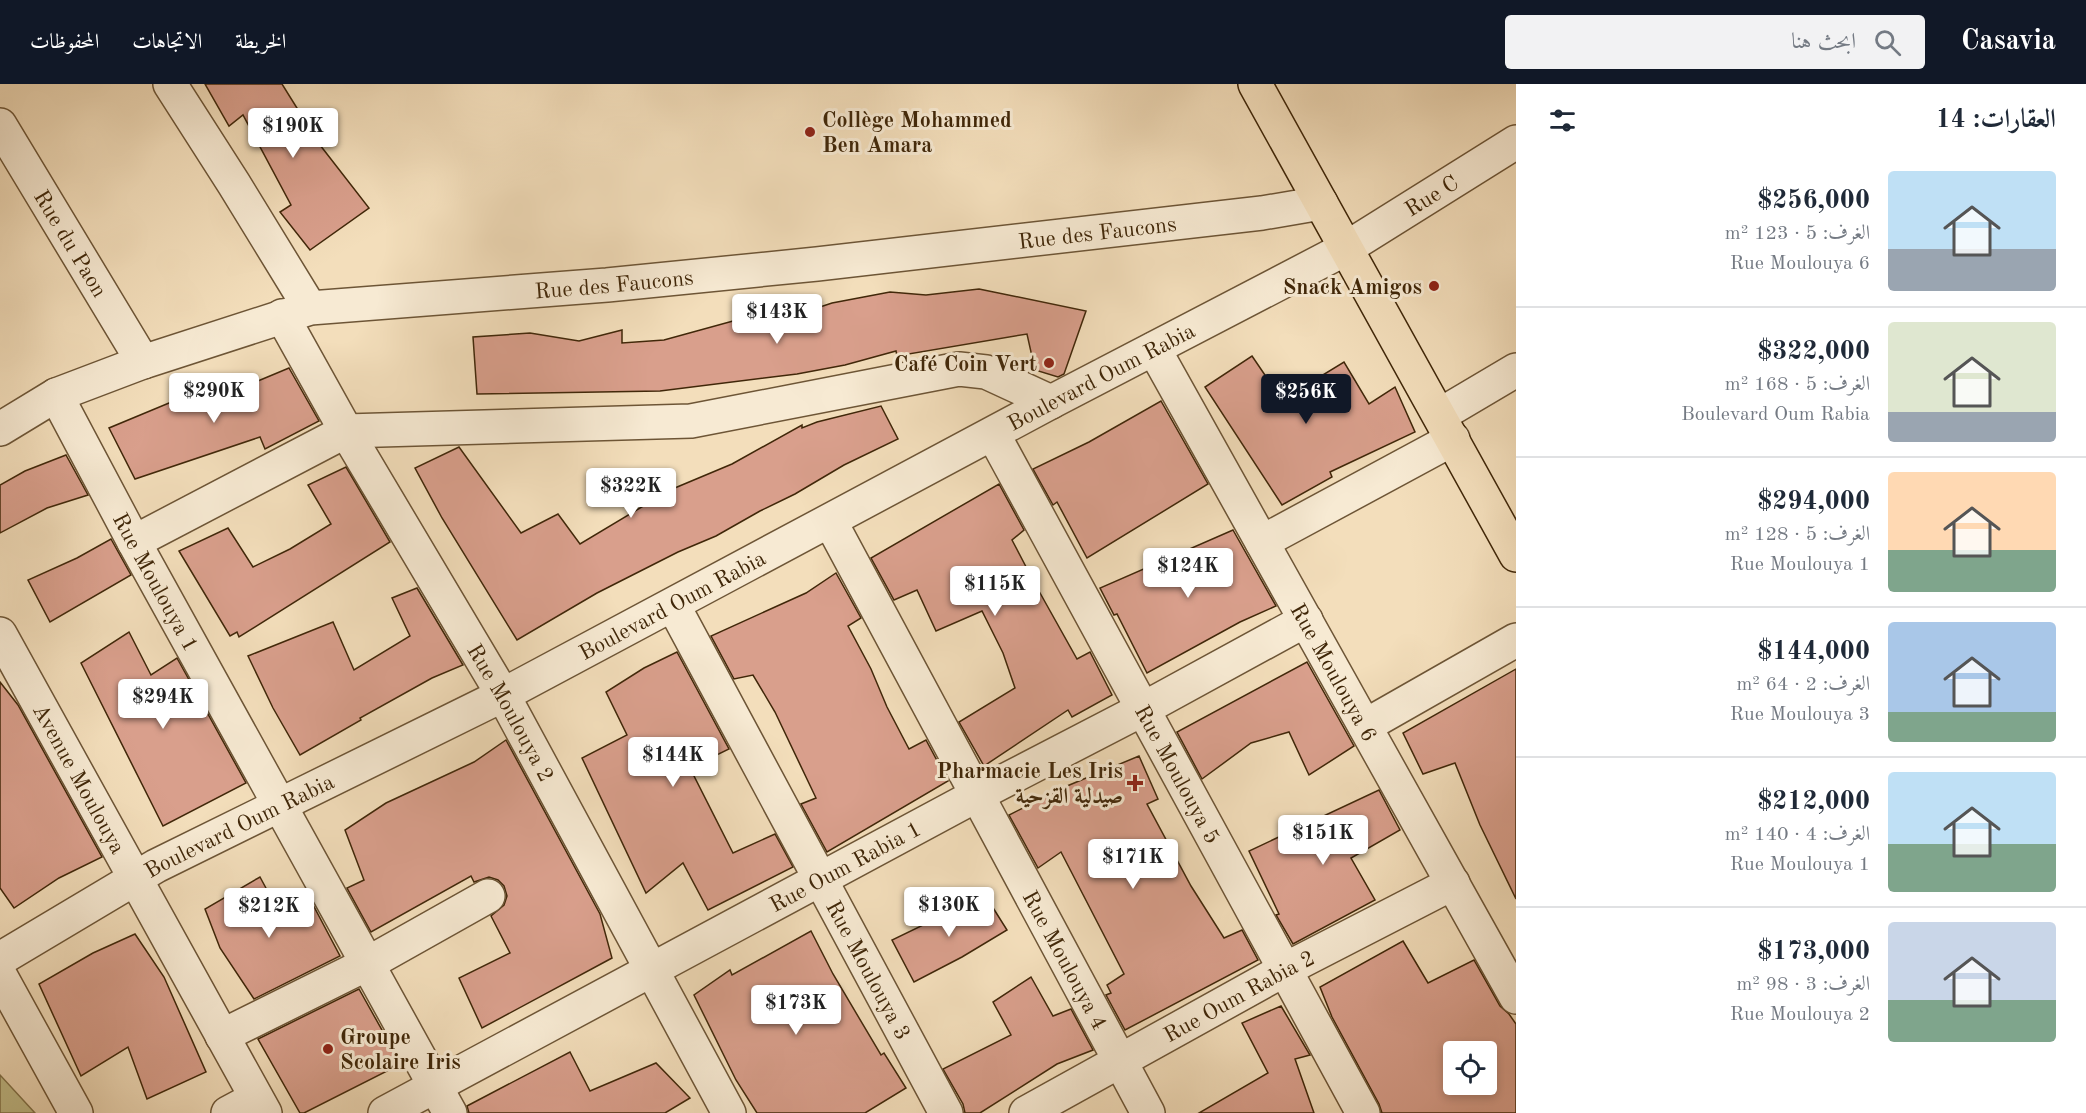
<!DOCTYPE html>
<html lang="ar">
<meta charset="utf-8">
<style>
:root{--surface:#fff;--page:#f2f2f3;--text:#1f2937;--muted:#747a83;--line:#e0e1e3;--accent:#111827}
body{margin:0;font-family:"Old Standard TT",Amiri,serif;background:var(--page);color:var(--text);direction:rtl;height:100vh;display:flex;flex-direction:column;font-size:22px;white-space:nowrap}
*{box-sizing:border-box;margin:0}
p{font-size:20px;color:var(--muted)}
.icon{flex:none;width:33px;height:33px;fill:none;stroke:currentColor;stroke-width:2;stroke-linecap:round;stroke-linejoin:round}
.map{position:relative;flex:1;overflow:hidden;direction:ltr}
.drawer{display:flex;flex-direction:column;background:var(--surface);width:570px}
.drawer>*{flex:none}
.buttons{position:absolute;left:1443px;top:957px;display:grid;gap:12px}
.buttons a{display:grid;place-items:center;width:54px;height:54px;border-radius:6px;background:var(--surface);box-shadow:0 3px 9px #0003;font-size:30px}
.price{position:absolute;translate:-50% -51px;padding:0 14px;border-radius:6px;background:#fff;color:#222;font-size:20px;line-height:39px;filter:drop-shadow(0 2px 3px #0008)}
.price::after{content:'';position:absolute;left:50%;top:36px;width:18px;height:14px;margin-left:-9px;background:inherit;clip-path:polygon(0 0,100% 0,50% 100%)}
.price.current{background:var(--accent);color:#fff}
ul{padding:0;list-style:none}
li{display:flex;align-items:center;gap:18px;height:150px;padding:0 30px}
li+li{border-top:2px solid var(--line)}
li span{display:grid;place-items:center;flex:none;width:168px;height:120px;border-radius:6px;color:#555}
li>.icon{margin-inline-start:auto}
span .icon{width:72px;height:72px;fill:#fffc;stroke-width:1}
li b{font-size:26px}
h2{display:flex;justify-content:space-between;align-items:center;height:72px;padding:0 30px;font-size:26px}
header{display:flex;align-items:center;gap:36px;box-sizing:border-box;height:84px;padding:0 30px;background:var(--accent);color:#fff}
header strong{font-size:28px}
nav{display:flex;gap:33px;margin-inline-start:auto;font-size:21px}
.search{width:420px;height:54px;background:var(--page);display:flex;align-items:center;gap:15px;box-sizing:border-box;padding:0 21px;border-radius:6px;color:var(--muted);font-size:22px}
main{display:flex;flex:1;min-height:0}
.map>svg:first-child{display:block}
.green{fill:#c3bf8b;stroke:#82734a;stroke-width:1.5}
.building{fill:#d99f8c;stroke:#402709;stroke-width:1.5;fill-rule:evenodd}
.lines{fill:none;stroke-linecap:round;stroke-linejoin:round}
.minor-casing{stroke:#6d5536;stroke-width:36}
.major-casing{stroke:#402709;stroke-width:36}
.minor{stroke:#f7ead3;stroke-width:33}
.major{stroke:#f3debb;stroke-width:33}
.poi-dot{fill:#8f2418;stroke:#f7ead3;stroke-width:2}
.labels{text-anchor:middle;stroke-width:6;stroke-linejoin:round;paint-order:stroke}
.poi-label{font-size:22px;font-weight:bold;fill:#402709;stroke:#f7ead3;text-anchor:end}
.street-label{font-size:22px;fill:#402709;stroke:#f7ead3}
</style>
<header>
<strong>Casavia</strong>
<div class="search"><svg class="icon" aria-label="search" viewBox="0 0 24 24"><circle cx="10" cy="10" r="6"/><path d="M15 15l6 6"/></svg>ابحث هنا</div>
<nav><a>الخريطة</a><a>الاتجاهات</a><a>المحفوظات</a></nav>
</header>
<main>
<section class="drawer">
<h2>العقارات: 14<svg class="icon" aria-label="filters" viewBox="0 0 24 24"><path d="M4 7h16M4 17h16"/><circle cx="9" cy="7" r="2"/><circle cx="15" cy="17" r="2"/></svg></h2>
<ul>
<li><span style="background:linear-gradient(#bfe0f5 65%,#9aa5b1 0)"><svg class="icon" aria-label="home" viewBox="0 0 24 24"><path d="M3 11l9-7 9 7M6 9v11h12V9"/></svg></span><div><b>$256,000</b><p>الغرف: 5 · 123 m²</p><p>Rue Moulouya 6</p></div></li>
<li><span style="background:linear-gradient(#dfe7d0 75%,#9aa5b1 0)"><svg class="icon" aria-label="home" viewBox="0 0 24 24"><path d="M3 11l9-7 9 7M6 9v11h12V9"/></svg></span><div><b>$322,000</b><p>الغرف: 5 · 168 m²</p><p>Boulevard Oum Rabia</p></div></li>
<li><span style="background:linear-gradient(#ffd9b3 65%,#7fa58c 0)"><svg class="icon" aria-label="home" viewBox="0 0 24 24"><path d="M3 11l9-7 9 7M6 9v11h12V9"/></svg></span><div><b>$294,000</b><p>الغرف: 5 · 128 m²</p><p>Rue Moulouya 1</p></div></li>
<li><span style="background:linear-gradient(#a9c7e8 75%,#7fa58c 0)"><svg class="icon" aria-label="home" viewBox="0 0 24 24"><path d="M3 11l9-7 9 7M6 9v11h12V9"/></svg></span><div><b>$144,000</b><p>الغرف: 2 · 64 m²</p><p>Rue Moulouya 3</p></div></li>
<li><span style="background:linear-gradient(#bfe0f5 60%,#7fa58c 0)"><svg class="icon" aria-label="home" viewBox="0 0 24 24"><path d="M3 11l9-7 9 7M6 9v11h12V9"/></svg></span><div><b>$212,000</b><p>الغرف: 4 · 140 m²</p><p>Rue Moulouya 1</p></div></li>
<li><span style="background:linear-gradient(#c9d6e8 65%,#7fa58c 0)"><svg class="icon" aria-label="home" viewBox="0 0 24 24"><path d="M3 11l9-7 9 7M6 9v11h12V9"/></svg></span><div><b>$173,000</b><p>الغرف: 3 · 98 m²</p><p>Rue Moulouya 2</p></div></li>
</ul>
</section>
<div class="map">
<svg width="1516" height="1029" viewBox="0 0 1516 1029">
<rect width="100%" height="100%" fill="#f3debb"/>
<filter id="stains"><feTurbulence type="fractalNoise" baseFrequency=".00333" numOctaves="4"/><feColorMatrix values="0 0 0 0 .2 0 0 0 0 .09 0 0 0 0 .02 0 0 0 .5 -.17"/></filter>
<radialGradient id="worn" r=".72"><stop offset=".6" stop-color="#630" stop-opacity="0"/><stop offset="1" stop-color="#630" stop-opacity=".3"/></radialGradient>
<polygon class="green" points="0,991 35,1029 0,1029"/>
<g class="building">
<polygon points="205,0 282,0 320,61 369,124 310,166 280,128 291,121 243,31 229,42"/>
<polygon points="979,205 1086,227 1064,290 1058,293 1035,286 1027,250 897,272 896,267 845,281 797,290 660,307 477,310 473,253 530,249 579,257 622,246 622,259 664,256 733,237 793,232 832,219 890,208 926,211"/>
<polygon points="1252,272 1282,316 1344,278 1369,320 1395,303 1415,348 1330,388 1332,393 1282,421 1205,303"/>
<polygon points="289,284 319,337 265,365 260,353 135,395 109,344 169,319 211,312 253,299"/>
<polygon points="1161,317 1208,400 1087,474 1057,418 1053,421 1033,385 1089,358"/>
<polygon points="881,322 898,355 844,381 795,410 760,427 716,452 678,468 597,509 517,556 442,434 415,384 459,363 521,449 558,430 580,460 670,406 732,380 802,341 802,344 817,338"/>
<polygon points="66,371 88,411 47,424 0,449 0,401 25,387"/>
<polygon points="346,383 390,458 239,553 237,548 230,552 179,467 228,444 253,483 290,465 331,440 308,401"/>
<polygon points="999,400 1024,446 1012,456 1035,500 1077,575 1090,568 1112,611 1072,633 1068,626 984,682 959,638 1015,604 1003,569 982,527 936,547 917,506 894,516 871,474"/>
<polygon points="1233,446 1276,522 1240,538 1147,589 1117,530 1114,531 1100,504"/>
<polygon points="111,455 131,491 50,538 28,496 77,474"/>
<polygon points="836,489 861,534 848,542 871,585 887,623 909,665 926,656 948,697 827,768 801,720 816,714 775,628 753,591 734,595 711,552 806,509"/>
<polygon points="417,504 463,581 432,594 360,634 361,636 300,671 273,624 248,572 333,538 354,586 410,552 392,514"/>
<polygon points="129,548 151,591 177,574 246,699 163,742 81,579"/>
<polygon points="677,568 729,665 690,684 733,769 775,750 793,783 708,826 683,779 646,809 582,674 627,651 606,608 644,584"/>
<polygon points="1307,578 1354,662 1309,691 1289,648 1251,659 1202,695 1177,648"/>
<polygon points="1516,585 1516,815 1480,741 1455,679 1423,690 1403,649"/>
<polygon points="0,598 18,621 102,773 59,794 14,824 0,804"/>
<polygon points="506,656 600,830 612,874 482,944 459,894 510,869 491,832 504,821 507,812 504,802 498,796 489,793 474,798 471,792 371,848 347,804 364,796 345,746 386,719 474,678"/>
<polygon points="1139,672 1158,715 1147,720 1191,802 1224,854 1242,846 1258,876 1125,946 1106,911 1111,909 1107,901 1124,890 1061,768 1038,784 1009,731 1067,702"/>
<polygon points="1379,706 1400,746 1351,774 1375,816 1293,860 1276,831 1279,830 1249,767"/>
<polygon points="260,793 281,832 312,819 340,872 254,915 220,864 205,825"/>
<polygon points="985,811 1007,846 962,873 914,898 892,856"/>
<polygon points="811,847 833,890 881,971 884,969 906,1004 865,1029 757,1029 736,996 694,911 730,886 732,891"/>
<polygon points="135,850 164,893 206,988 147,1015 128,963 81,992 39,900 93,869"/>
<path d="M 1403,857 L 1428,899 L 1474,876 L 1500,922 L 1509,930 L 1516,940 L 1516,1029 L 1382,1029 L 1379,1020 L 1332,933 L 1320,903 ZM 1454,968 L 1486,968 L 1486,1000 L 1454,1000 Z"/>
<polygon points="1031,893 1053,932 1071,925 1093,966 1057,980 980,1029 965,1029 963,1020 943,985 1011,951 993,918"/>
<polygon points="359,905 401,980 304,1029 300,1029 258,955"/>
<polygon points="1281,922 1310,971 1295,975 1314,1029 1199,1029 1268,989 1242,939"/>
<polygon points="570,968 590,1007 656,979 690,1014 665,1029 469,1029 467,1022"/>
</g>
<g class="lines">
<g class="minor-casing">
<g id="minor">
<polyline points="170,0 234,100 310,224"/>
<path id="s1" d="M 0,41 L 143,278"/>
<path id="s2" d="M 282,232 L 346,347 L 503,611 L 729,1029"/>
<path id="s3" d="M 1154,265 L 1516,913"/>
<path id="s4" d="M 56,311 L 134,458 L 450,1029"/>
<polyline points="1440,331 1516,286"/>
<path id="s5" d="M 0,345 L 56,311 L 143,278 L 310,224 L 607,201 L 817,180 L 1262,129 L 1321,119"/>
<path id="s6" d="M 993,350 L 1363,1029"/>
<path id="s7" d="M 830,437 L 1148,1029"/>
<polyline points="134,458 346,347 691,337 959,285 986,288 1051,318"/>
<polyline points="1262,458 1453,355"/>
<path id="s8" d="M 673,521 L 946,1029"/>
<path id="s9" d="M 0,550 L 265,1029"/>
<polyline points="1365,642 1516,556"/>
<path id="s10" d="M 0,875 L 156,782 L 503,611 L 1051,318 L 1345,165 L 1516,58"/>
<polyline points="0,891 76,1029"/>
<polyline points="222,952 367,880 488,812"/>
<polyline points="228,1029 256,1014"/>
<path id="s11" d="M 385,1029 L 977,711 L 1143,625 L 1306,536"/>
<path id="s12" d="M 1026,1029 L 1284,886 L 1453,799"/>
</g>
</g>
<g class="major-casing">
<polyline id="major" points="1255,0 1516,471"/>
</g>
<use href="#minor" class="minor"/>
<use href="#major" class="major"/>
</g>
<g class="poi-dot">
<circle cx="810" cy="48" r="6"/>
<circle cx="1434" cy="202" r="6"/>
<circle cx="1049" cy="279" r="6"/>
<path d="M1132 690h6v6h6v6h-6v6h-6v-6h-6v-6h6z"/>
<circle cx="328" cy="965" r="6"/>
</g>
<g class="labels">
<g class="poi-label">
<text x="822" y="43" text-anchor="start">Collège Mohammed<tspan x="822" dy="25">Ben Amara</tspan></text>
<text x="1422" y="210">Snack Amigos</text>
<text x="1037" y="287">Café Coin Vert</text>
<text x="1123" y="694">Pharmacie Les Iris<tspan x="1123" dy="25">صيدلية القزحية</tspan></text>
<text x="340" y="960" text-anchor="start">Groupe<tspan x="340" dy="25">Scolaire Iris</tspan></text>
</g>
<g class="street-label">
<text dy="8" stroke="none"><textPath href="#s10" startOffset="1623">Rue C</textPath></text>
<text dy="8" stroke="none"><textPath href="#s5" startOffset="1125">Rue des Faucons</textPath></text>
<text dy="8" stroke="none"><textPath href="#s1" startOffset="138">Rue du Paon</textPath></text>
<text dy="8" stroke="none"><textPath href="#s5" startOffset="639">Rue des Faucons</textPath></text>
<text dy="8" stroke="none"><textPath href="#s10" startOffset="1246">Boulevard Oum Rabia</textPath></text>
<text dy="8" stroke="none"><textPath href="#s4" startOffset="212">Rue Moulouya 1</textPath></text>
<text dy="8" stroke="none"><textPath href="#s10" startOffset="760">Boulevard Oum Rabia</textPath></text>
<text dy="8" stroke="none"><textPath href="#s3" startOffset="370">Rue Moulouya 6</textPath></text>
<text dy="8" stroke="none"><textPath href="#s2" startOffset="458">Rue Moulouya 2</textPath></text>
<text dy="8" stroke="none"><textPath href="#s6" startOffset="387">Rue Moulouya 5</textPath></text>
<text dy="8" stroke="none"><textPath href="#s9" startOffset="165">Avenue Moulouya</textPath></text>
<text dy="8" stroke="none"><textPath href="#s10" startOffset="274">Boulevard Oum Rabia</textPath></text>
<text dy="8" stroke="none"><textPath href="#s11" startOffset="522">Rue Oum Rabia 1</textPath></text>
<text dy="8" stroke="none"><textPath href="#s7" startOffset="498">Rue Moulouya 4</textPath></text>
<text dy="8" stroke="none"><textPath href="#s8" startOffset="414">Rue Moulouya 3</textPath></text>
<text dy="8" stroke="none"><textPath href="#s12" startOffset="243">Rue Oum Rabia 2</textPath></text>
</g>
</g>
<rect width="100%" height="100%" filter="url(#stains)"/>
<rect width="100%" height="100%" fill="url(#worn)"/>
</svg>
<div class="buttons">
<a><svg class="icon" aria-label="locate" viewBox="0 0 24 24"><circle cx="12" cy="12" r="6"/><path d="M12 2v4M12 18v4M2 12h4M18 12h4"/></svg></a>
</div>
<b class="price" style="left:293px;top:75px">$190K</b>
<b class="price" style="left:777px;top:261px">$143K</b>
<b class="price" style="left:214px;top:340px">$290K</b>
<b class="price current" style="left:1306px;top:341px">$256K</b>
<b class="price" style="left:631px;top:435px">$322K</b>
<b class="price" style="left:1188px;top:515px">$124K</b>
<b class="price" style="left:995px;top:533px">$115K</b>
<b class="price" style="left:163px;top:646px">$294K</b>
<b class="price" style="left:673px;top:704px">$144K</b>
<b class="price" style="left:1323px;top:782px">$151K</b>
<b class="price" style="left:1133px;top:806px">$171K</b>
<b class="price" style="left:949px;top:854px">$130K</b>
<b class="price" style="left:269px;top:855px">$212K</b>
<b class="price" style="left:796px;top:952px">$173K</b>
</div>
</main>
